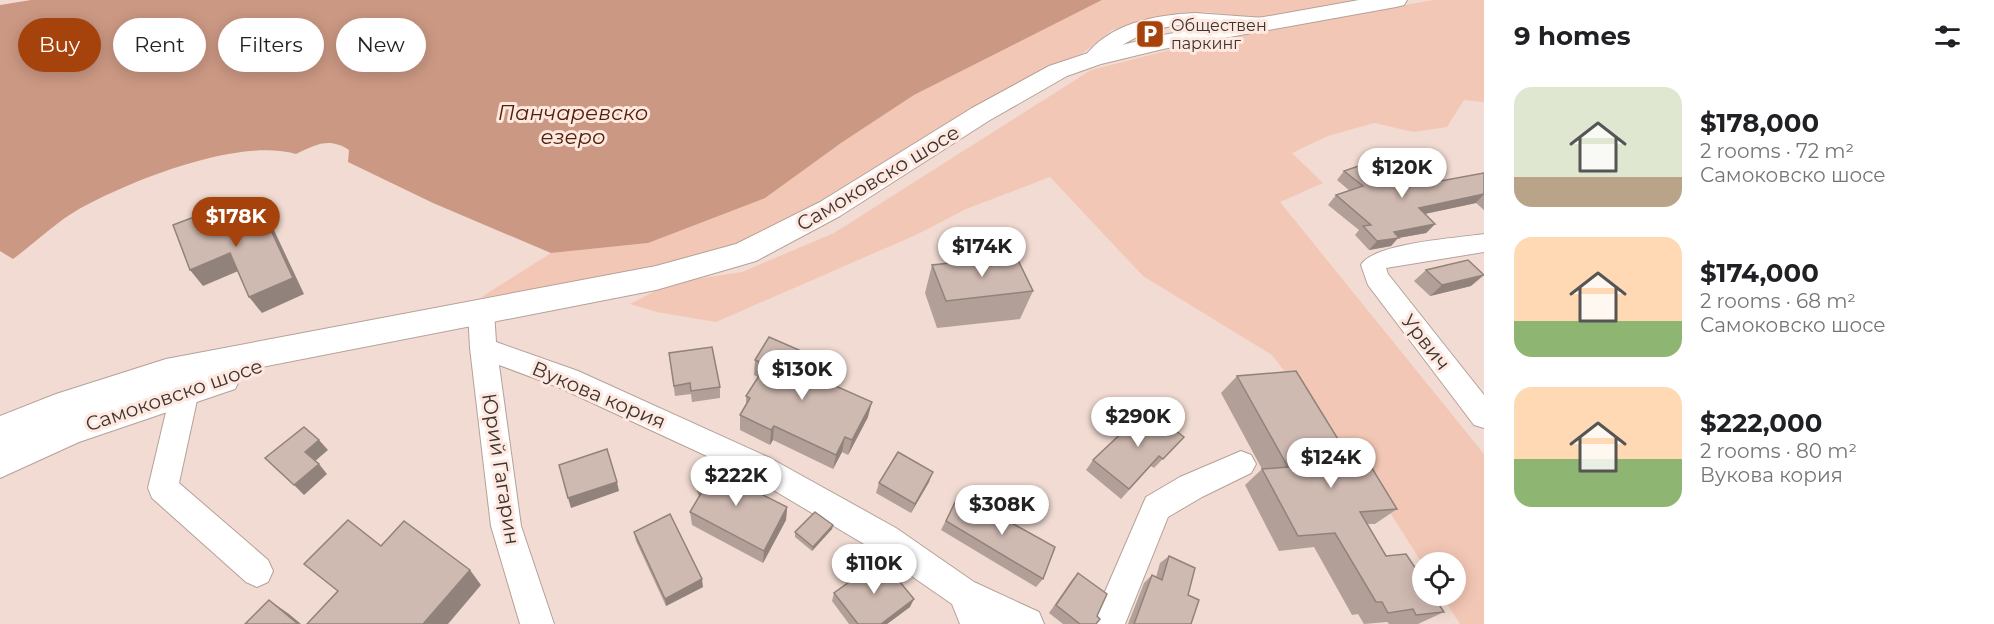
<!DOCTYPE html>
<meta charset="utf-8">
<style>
:root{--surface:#fff;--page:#f2f2f2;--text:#202124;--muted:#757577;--accent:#a6420c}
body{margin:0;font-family:Montserrat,sans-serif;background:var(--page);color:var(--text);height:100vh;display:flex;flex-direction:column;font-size:22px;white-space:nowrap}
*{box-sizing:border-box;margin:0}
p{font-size:20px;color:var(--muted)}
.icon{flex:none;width:33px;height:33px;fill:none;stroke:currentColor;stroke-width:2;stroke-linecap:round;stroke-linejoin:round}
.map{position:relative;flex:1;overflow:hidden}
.drawer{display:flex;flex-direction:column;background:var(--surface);width:510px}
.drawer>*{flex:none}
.hud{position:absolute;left:18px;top:18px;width:570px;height:54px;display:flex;gap:12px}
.buttons{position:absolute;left:1412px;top:552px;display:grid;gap:12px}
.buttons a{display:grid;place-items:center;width:54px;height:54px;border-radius:50%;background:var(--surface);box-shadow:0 3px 15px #0003;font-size:30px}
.price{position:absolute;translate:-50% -51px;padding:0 14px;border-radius:21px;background:#fff;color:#222;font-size:20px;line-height:39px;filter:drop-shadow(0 2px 3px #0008)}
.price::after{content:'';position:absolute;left:50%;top:36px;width:18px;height:14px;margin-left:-9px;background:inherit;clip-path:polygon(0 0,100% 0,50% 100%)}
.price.on{background:var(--accent);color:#fff}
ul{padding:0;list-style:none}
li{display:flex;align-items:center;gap:18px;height:150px;padding:0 30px}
li span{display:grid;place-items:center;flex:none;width:168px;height:120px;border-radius:18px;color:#555}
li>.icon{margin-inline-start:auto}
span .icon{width:72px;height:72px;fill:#fffc;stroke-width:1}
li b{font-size:26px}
h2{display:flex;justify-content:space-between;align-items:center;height:72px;padding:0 30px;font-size:26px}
.chip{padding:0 21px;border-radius:27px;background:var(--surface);box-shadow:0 3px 15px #0003;font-size:21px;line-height:54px}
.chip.on{background:var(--accent);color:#fff}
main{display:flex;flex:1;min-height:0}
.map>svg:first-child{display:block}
.green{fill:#f3c7b5}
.water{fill:#cb9883}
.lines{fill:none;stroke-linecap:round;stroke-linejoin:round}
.minor-casing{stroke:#b5a198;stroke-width:2}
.major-casing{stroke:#b5a198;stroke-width:2}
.minor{fill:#fff;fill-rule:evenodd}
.major{fill:#fff;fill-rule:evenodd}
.wall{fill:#b2a098}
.shaded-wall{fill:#91827c}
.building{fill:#cfbab1;stroke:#91827c;stroke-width:1.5}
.labels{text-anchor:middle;stroke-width:6;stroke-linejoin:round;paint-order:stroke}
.far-poi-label{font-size:16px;fill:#3c3430;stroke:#fee8df;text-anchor:start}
.street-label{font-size:20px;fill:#3c3430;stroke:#fee8df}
.water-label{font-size:21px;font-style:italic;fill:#51210b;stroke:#fee8df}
</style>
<main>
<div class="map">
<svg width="1484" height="624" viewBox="0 0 1484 624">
<rect width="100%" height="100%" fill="#f1dbd2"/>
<g class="green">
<polygon points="1102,0 1385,0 1263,18 1207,12 1156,16 1112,30 1083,53 1051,67 777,228 724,249 649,270 480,298 551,253 648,243 841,143 914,95"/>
<polygon points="1433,0 1484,0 1484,102 1464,100 1447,127 1414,132 1374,123 1328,136 1292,153 1323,183 1280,202 1484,454 1484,624 1460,624 1442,596 1455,596 1455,562 1422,563 1368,478 1272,355 1143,276 1050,177 966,209 918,234 716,322 657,312 630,304 671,283 742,272 834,233 1091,70 1214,39"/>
</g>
<path class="water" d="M 31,0 L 1102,0 L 914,95 L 841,143 L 765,198 L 648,243 L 551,253 L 433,203 L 348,162 L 349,150 C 330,137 316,144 296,154 C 239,137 130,181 79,209 C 56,222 35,243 13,259 L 0,251 L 0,5 Z"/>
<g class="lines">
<g class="minor-casing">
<g id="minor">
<path d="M 1195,13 L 1264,18 L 1273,24 C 1265,36 1232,25 1220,24 C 1173,21 1134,30 1100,63 L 1086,63 L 1083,59 C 1108,23 1155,15 1195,13 Z"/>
<path d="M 1484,234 L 1484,252 L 1386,268 L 1388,274 L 1484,395 L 1484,428 L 1474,425 L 1368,285 L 1361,265 C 1373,243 1458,238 1484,234 Z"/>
<polygon points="481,301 490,304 494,311 496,342 578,371 770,458 896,528 974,582 1039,612 1044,624 960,624 952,604 874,550 750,476 558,387 499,365 521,526 554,624 520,624 491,526 470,348 468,311 472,304"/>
<polygon points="185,379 195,383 199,391 179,483 268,560 273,571 268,582 257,587 246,582 152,498 148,488 171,391 175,383"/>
<polygon points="1241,451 1251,455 1256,464 1251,473 1202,497 1168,517 1125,624 1091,624 1146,497 1180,477"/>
</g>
</g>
<g class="major-casing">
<polygon id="major" points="1359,0 1407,0 1404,5 1396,7 1163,49 1101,64 1067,76 990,120 840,216 756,261 656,290 236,372 240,379 235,389 79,442 0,478 0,416 56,394 166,359 656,266 736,244 820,202 972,108 1049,66 1085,54 1163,35"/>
</g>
<use href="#minor" class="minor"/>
<use href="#major" class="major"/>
</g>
<g class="wall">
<polygon points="1344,171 1408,187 1484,173 1484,210 1476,203 1425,214 1435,224 1426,233 1398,238 1391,246 1369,250 1355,235 1359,230 1328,205 1336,195 1350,191 1337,180"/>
<polygon points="932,265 1033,291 1020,319 937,328 925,293"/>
<polygon points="1426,270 1471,286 1430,296 1414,281"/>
<polygon points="669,353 720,387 720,398 692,402 691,394 675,396"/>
<polygon points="806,353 804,369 803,371 868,417 848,455 842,452 833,469 773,440 770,445 740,430 740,415 746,405 746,396 758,377 754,375 755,360"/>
<polygon points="1237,376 1352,462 1397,509 1375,524 1367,524 1386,556 1444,612 1418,624 1389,624 1387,622 1364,624 1358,614 1352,615 1314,547 1279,551 1245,485 1262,469 1221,393"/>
<polygon points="1184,437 1154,468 1151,466 1121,499 1086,470 1093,460"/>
<polygon points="726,469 726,476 787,507 786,520 763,563 692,525 690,512 699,496 697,491 696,477"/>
<polygon points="929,482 911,513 876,493 879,483"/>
<polygon points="959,494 1043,579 1036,587 941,530"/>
<polygon points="833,525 832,529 812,551 795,537 795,532"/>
<polygon points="634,532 703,587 666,606 636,541"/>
<polygon points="1169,556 1188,595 1191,624 1128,624 1144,583 1152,575 1156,577 1160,563"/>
<polygon points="1078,573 1097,616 1096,624 1063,624 1049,613 1071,581"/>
<polygon points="834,593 910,607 887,624 849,624 832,601"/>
</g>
<g class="shaded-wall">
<polygon points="1484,194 1476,203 1410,217 1419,208"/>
<polygon points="218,208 230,225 226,226"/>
<polygon points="262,211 273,228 304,294 262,313 249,297"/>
<polygon points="1435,224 1426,233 1398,238 1391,246 1369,250 1377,241 1394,232"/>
<polygon points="230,253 243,269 203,286 190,270"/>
<polygon points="1484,275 1471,286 1430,296 1442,285"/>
<polygon points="806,353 804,369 795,384 797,369"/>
<polygon points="872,402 868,417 848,455 852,440"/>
<polygon points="774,426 773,440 770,445 771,430"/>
<polygon points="845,437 842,452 833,469 836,455"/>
<polygon points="319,440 328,450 314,462 305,452"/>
<polygon points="319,464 327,474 304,495 294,485"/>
<polygon points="933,472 929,482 911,513 915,504"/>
<polygon points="617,482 619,491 571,508 568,498"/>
<polygon points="787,507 786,520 763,563 764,551"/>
<polygon points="833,525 832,529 812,551 813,547"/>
<polygon points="470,570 481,585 448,624 423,624"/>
<polygon points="702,579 703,587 666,606 665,599"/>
<polygon points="914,599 910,607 887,624 881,624"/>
<polygon points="269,600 289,614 301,624 298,624"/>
</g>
<g class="building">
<polygon points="1373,161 1408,187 1484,173 1484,194 1419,208 1435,224 1394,232 1399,238 1377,241 1363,226 1371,225 1336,195 1363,186 1344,171"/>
<polygon points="218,208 226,226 262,211 293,278 249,297 230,253 190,270 173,225"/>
<polygon points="1016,256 1033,291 946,301 932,265"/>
<polygon points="1468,260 1484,275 1442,285 1426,270"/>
<polygon points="769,337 806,353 797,369 872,402 852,440 845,437 836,455 774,426 771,430 740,415 750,398 746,396 766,365 755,360"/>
<polygon points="712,347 720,387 691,391 690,383 674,386 669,353"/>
<polygon points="1296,371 1352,462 1367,460 1397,509 1360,512 1386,556 1406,554 1422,578 1422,596 1433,596 1444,612 1416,615 1413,609 1388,613 1382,602 1376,602 1335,533 1298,536 1262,469 1288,467 1237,376"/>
<polygon points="1147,409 1184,437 1163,459 1159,456 1129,489 1093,460"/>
<polygon points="304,427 319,440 305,452 319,464 294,485 265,458"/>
<polygon points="607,449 617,482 568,498 559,465"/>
<polygon points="898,452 933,472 915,504 879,483"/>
<polygon points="707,460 726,469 723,475 787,507 764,551 690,512 703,490 696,477"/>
<polygon points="959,494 1055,547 1043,579 946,521"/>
<polygon points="815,512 833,525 813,547 795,532"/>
<polygon points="670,514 702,579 665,599 634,532"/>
<polygon points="348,520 381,546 404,521 470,570 423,624 307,624 338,591 304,564"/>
<polygon points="1169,556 1195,568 1188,595 1199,600 1191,624 1134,624 1152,575 1162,580"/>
<polygon points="881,559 914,599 881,624 858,624 834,593"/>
<polygon points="1078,573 1107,594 1097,616 1100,619 1096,624 1080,624 1056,605"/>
<polygon points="269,600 298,624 245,624"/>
</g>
<defs>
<g id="parking-square" transform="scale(1.5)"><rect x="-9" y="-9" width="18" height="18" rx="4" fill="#a6420c" stroke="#fee8df"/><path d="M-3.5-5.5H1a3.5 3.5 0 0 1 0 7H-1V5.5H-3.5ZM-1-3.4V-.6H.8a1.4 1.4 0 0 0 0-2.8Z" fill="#fff"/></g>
</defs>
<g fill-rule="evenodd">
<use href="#parking-square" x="1150" y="34"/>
</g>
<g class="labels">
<g class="far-poi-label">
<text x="1171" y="31">Обществен<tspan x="1171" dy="18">паркинг</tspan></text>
</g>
<g class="street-label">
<text transform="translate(878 178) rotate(-31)" y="7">Самоковско шосе</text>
<text transform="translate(1426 342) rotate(52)" y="7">Урвич</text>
<text transform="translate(174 395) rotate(-19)" y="7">Самоковско шосе</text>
<text transform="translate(599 395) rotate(23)" y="7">Вукова кория</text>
<text transform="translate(501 469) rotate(81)" y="7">Юрий Гагарин</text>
</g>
<g class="water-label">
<text x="573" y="120">Панчаревско<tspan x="573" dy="24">езеро</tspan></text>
</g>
</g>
</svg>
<div class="buttons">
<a><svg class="icon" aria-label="locate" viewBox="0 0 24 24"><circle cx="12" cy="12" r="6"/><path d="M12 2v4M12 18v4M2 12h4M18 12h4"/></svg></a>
</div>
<b class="price" style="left:1402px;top:199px">$120K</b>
<b class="price on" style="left:236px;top:248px">$178K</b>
<b class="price" style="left:982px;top:278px">$174K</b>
<b class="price" style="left:802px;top:401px">$130K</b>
<b class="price" style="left:1138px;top:448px">$290K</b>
<b class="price" style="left:1331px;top:489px">$124K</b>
<b class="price" style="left:736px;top:507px">$222K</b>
<b class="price" style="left:1002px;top:536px">$308K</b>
<b class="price" style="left:874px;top:595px">$110K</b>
<div class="hud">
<a class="chip on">Buy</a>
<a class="chip">Rent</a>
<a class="chip">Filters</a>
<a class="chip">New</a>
</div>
</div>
<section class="drawer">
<h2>9 homes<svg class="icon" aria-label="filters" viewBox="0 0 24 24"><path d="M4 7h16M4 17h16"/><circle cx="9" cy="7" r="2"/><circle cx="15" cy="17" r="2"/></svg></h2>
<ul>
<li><span style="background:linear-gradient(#dfe7d0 75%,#b9a48a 0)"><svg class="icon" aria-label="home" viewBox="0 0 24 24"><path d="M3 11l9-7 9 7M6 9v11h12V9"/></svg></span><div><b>$178,000</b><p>2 rooms · 72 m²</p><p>Самоковско шосе</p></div></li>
<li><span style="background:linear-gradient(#ffd9b3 70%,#8fb573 0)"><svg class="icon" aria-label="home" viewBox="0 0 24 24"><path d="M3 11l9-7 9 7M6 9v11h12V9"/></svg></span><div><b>$174,000</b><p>2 rooms · 68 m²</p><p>Самоковско шосе</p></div></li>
<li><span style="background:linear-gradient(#ffd9b3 60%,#8fb573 0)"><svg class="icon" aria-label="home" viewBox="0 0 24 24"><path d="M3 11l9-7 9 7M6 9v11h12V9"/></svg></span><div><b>$222,000</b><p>2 rooms · 80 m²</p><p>Вукова кория</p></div></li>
</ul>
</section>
</main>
